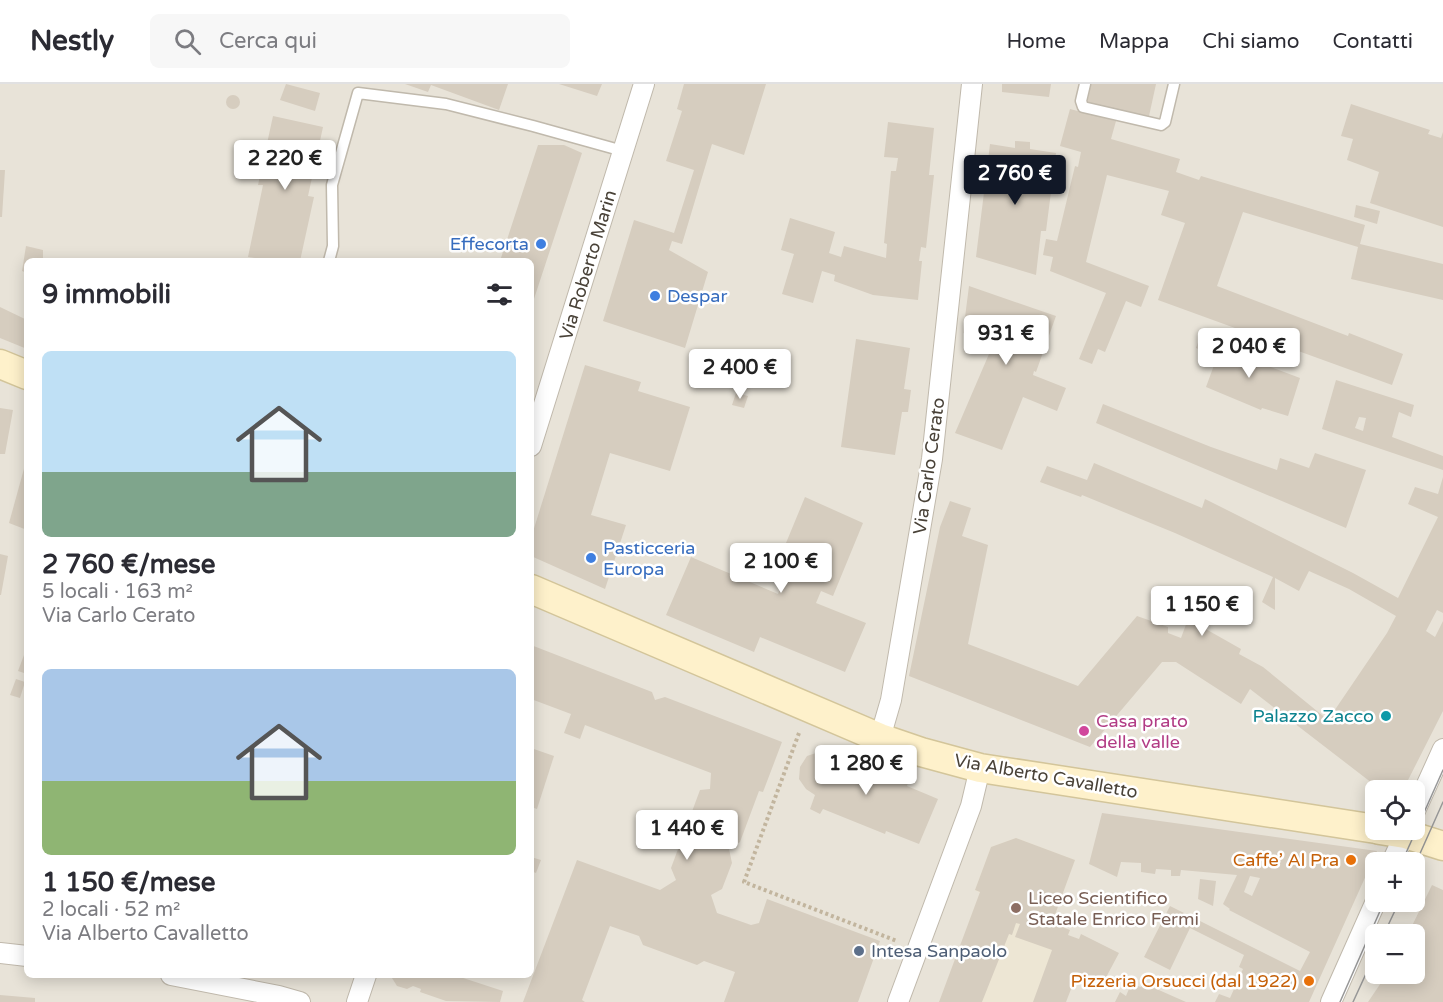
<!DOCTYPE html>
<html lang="it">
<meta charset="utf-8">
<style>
:root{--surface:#fff;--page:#f7f7f7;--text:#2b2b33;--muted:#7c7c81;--line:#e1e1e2;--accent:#111827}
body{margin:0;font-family:"Varela Round",sans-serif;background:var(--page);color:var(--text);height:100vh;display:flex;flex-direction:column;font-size:22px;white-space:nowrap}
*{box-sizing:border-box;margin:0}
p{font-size:20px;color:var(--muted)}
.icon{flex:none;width:33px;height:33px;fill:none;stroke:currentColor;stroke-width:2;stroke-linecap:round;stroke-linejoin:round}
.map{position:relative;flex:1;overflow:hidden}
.details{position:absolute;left:24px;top:174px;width:510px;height:720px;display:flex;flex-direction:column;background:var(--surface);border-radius:9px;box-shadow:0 3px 15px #0003}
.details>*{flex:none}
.fabs{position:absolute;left:1365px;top:696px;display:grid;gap:12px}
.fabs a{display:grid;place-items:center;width:60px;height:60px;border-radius:9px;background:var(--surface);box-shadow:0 3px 15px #0003;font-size:30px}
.price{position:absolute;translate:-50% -51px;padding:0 14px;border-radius:6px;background:#fff;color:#222;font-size:20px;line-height:39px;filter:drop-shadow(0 2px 3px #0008)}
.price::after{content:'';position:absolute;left:50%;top:36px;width:18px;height:14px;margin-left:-9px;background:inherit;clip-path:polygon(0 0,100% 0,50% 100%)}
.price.selected{background:var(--accent);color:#fff}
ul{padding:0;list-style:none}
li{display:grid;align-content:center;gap:12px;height:318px;padding:0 18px}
li span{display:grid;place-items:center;height:186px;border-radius:9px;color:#555}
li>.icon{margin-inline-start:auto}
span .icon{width:108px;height:108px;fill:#fffc;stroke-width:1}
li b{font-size:26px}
h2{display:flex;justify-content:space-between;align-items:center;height:72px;padding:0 18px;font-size:26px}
header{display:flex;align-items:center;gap:36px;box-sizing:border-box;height:84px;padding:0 30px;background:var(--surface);border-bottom:2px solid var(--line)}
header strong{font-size:28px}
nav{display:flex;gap:33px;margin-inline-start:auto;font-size:21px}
.search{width:420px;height:54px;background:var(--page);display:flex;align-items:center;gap:15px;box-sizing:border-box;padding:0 21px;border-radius:9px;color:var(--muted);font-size:22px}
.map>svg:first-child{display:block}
.residential{fill:#e8e3d8;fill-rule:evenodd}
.education{fill:#ede6d4}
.building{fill:#d6cdbf;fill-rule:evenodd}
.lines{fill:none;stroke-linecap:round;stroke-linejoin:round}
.lane-casing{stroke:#c0b9ac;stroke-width:13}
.street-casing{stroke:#c0b9ac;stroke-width:22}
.secondary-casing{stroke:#d3c59a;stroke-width:31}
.path{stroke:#c2b59e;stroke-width:4;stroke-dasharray:3 3;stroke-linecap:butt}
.lane{stroke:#fff;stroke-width:10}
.street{stroke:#fff;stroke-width:20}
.secondary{stroke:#fef1cb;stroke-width:28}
.tram{stroke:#989898;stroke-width:1.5}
.shop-dot{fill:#3f7fe0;stroke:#fff;stroke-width:2}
.culture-dot{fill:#0f9aa8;stroke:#fff;stroke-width:2}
.hotel-dot{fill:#d1479c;stroke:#fff;stroke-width:2}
.food-dot{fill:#e8710a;stroke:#fff;stroke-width:2}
.education-dot{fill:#8d6e63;stroke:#fff;stroke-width:2}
.service-dot{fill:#5c6f8a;stroke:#fff;stroke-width:2}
.labels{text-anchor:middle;stroke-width:5;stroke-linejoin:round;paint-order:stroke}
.shop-label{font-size:18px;fill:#366cbe;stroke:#fff;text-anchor:start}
.street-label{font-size:18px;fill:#494238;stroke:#fff}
.culture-label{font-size:18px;fill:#0d838f;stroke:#fff;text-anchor:end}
.hotel-label{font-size:18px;fill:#b23c85;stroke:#fff;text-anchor:start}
.food-label{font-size:18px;fill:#c56008;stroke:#fff;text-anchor:end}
.education-label{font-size:18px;fill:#785e54;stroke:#fff;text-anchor:start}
.service-label{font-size:18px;fill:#4e5e75;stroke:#fff;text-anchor:start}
</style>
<header>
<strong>Nestly</strong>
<div class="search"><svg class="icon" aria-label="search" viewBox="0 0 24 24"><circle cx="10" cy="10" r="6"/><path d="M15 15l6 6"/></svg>Cerca qui</div>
<nav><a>Home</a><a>Mappa</a><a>Chi siamo</a><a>Contatti</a></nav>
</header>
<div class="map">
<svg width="1443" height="918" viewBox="0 0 1443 918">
<rect width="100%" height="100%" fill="#f5f1ea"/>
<path class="residential" d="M 0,0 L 1443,0 L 1443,918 L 0,918 ZM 27,177 L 531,177 L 531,891 L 27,891 ZM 1376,706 L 1414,706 L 1414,746 L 1376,746 ZM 1376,778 L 1414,778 L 1414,818 L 1376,818 ZM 1376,850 L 1414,850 L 1414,890 L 1376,890 Z"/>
<polygon class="education" points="1016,754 1075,776 1052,839 1070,846 1044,918 939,918 980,809 975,806 991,763"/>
<g class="building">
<polygon points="286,0 320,9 315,27 280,16"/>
<polygon points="405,0 508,0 499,26 431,1 428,8"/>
<polygon points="559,0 602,0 597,12"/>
<polygon points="684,0 766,0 744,71 712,60 682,160 672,157 669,166 708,188 685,264 603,237 634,136 674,149 694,86 666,77 682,27 677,25"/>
<polygon points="1002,0 1051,0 1049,13 1002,8"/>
<polygon points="1091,0 1156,0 1149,32 1087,19"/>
<circle cx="233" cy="18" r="7"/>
<polygon points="1351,20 1430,46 1428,50 1441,54 1443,48 1443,143 1370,119 1379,88 1347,76 1353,55 1341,52"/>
<polygon points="1070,25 1116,37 1111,55 1180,75 1176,88 1199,96 1201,92 1365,141 1360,160 1443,180 1443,216 1351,195 1358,163 1243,128 1217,202 1348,252 1349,249 1403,270 1392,301 1158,216 1185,139 1161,131 1169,107 1107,91 1086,178 1149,202 1141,223 1126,217 1105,268 1098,265 1092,280 1079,275 1106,209 1050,187 1053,173 1043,171 1046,155 1057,157 1075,82 1078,83 1081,68 1060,62"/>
<polygon points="273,32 323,43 308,112 314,113 300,177 254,177 255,174 248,173 263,101 258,101"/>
<polygon points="888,38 934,44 929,91 934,91 926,164 921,163 919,177 922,177 918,216 873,211 834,197 835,191 822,187 813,219 782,210 794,170 781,166 790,134 835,148 829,169 841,173 844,162 886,174 887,160 884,159 891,87 896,87 898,74 884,73"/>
<polygon points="1015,57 1030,58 1030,65 1056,69 1046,147 1041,147 1036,191 976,173 990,60 1015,64"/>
<polygon points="538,61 564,61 582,69 531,224 531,177 500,177"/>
<polygon points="0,86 5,86 2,133 0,133"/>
<polygon points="1356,121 1380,127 1377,140 1354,133"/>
<polygon points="26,162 43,166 43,177 27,177 27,189 22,187"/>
<polygon points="969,202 1056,232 1036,288 1034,287 1033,291 1066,304 1057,327 1023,313 1002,366 955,349 989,270 984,269 987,257 963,249"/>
<polygon points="0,223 27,236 27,265 0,254"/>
<polygon points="1202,247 1223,256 1220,264 1300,294 1288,332 1262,324 1261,326 1206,303 1217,273 1196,264"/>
<polygon points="856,255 910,264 904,305 911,306 908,328 902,328 895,371 841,363"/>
<polygon points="585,281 641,298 638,307 690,323 670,387 610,369 591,431 626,441 605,505 531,472 531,454"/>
<path d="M 1336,296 L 1414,321 L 1411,333 L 1399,328 L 1392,353 L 1443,372 L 1443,386 L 1322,345 ZM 1359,333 L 1366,334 L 1363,347 L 1355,344 Z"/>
<polygon points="736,309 748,312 744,324 732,321"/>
<polygon points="1103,320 1211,363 1277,386 1280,374 1309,384 1315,369 1366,386 1346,444 1096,339"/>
<polygon points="0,324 13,326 5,370 0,370"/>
<polygon points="1094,379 1202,424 1205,415 1353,489 1398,514 1438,433 1408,420 1415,403 1438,410 1443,393 1443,529 1437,526 1426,547 1435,553 1443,537 1443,627 1403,706 1381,706 1250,605 1241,620 1176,578 1162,578 1090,663 909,592 940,443 950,417 971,424 962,452 988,461 968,560 1078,602 1137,532 1168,543 1168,549 1181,554 1188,535 1241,565 1239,570 1263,583 1328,636 1387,549 1396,532 1349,505 1309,487 1299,507 1275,494 1275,526 1262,518 1273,493 1175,449 1082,411 1081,413 1040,398 1047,382 1087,396"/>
<polygon points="25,381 27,382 27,446 9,439"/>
<polygon points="805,413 863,439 833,512 821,507 816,519 866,539 845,588 760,553 754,568 666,531 691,473 778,510 785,492 774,488"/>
<polygon points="0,470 8,472 1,511 0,511"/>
<polygon points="531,561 652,608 655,616 665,613 782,658 763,708 759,707 740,758 729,765 732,779 722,805 711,811 717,829 751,841 759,839 767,815 880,857 858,918 724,918 735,888 704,877 697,881 643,861 639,852 610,842 582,916 585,918 523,918 577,776 660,806 676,796 671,784 700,706 710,705 711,689 585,641 580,655 564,649 571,630 531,615"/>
<polygon points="27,563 27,590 18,587"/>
<polygon points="16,595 25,598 20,614 10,611"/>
<polygon points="531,664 554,672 537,725 531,723"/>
<polygon points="819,668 839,675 842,670 908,699 907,702 938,715 919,760 886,747 885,750 823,725 820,730 810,725 815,711 806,705 799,695 800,683 807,672"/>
<path d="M 1102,729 L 1377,767 L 1309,918 L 1215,918 L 1219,910 L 1230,914 L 1243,885 L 1239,883 L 1244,871 L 1190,844 L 1170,886 L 1144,873 L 1170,822 L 1300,887 L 1310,868 L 1229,826 L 1230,825 L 1223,820 L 1237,791 L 1181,786 L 1180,792 L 1171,792 L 1171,786 L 1156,785 L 1155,790 L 1141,788 L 1141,779 L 1121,778 L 1117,793 L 1089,780 ZM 1250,792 L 1260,794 L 1252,812 L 1244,808 Z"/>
<polygon points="1016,754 1075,776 1052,839 1070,846 1068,851 1079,855 1081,850 1119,869 1103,899 1091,893 1087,901 1075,895 1066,918 1033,918 1052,866 1015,853 1020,840 1016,839 1012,851 1009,850 982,918 939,918 980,808 975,806 991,763"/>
<polygon points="531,773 541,776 536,789 531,787"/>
<polygon points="1200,795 1216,797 1213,822 1198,815"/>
<polygon points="1432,801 1443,806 1443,918 1368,918 1387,890 1414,890 1414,850 1408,850"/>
<polygon points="393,891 454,891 503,907 500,918 446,917 420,908 421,905 413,902 407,905 397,902 392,894"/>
<polygon points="1143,899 1186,918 1115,918 1120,908 1126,912 1131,900 1141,903"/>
<polygon points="0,911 35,914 35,918 0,918"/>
</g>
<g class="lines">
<g class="lane-casing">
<g id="lane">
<polyline points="1085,0 1081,17 1083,23 1161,41 1165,38 1174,0"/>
<polyline points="329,177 333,162 332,101 358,9 446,20 533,42 623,67"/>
</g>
</g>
<g class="street-casing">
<g id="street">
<polyline points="531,362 644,0"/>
<polyline points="880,654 891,616 932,375 972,0"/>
<polyline points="1414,729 1443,665"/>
<polyline points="1392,778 1407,746"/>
<polyline points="0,869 27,872"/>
<polyline points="171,891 279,912 300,918"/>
<polyline points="357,918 366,891"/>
<polyline points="898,918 971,722 980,684"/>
<polyline points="1331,918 1376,817"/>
</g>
</g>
<g class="secondary-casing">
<g id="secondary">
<polyline points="0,280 27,291"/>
<polyline points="531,505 880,654 921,668 980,684 1376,745"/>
<polyline points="1380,746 1405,750 1443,762"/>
</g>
</g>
<polyline class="path" points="799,649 744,798 897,857"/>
<use href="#lane" class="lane"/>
<use href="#street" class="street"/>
<use href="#secondary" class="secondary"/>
<g class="tram">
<polyline points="1402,778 1443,686"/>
<polyline points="1414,783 1443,718"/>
<polyline points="1384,850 1399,818"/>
<polyline points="1340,918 1384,818"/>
<polyline points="1353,918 1376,868"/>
</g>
</g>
<g class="shop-dot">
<circle cx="541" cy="160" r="6"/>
<circle cx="655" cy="212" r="6"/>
<circle cx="591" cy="474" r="6"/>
</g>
<circle class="culture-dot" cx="1386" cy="632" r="6"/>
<circle class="hotel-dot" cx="1084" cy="647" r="6"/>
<g class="food-dot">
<circle cx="1351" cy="776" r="6"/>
<circle cx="1309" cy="897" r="6"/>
</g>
<circle class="education-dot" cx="1016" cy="824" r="6"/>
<circle class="service-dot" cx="859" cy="867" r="6"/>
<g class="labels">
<g class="shop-label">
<text x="529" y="166" text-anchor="end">Effecorta</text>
<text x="667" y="218">Despar</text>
<text x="603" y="470">Pasticceria<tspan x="603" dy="21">Europa</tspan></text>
</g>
<g class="street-label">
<text transform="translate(588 181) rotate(-73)" y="6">Via Roberto Marin</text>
<text transform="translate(929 382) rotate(-82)" y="6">Via Carlo Cerato</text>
<text transform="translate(1046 692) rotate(10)" y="6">Via Alberto Cavalletto</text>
</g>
<g class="culture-label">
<text x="1374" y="638">Palazzo Zacco</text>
</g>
<g class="hotel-label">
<text x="1096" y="643">Casa prato<tspan x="1096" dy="21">della valle</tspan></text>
</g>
<g class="food-label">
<text x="1339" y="782">Caffe’ Al Pra</text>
<text x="1297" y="903">Pizzeria Orsucci (dal 1922)</text>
</g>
<g class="education-label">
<text x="1028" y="820">Liceo Scientifico<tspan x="1028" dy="21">Statale Enrico Fermi</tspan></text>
</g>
<g class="service-label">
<text x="871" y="873">Intesa Sanpaolo</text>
</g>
</g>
</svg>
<div class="fabs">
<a><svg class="icon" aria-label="locate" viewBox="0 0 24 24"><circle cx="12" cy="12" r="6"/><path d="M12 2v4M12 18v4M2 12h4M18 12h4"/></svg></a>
<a>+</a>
<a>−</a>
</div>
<b class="price" style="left:285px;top:107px">2 220 €</b>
<b class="price selected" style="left:1015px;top:122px">2 760 €</b>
<b class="price" style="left:1006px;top:282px">931 €</b>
<b class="price" style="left:1249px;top:295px">2 040 €</b>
<b class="price" style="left:740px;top:316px">2 400 €</b>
<b class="price" style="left:781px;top:510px">2 100 €</b>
<b class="price" style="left:1202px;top:553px">1 150 €</b>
<b class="price" style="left:866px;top:712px">1 280 €</b>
<b class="price" style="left:687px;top:777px">1 440 €</b>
<section class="details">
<h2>9 immobili<svg class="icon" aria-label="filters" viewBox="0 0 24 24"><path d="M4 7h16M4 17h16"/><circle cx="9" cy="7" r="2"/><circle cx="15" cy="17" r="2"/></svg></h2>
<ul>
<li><span style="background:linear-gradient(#bfe0f5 65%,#7fa58c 0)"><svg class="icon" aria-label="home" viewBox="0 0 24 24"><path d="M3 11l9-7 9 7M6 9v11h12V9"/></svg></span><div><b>2 760 €/mese</b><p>5 locali · 163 m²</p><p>Via Carlo Cerato</p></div></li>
<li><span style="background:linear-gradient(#a9c7e8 60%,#8fb573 0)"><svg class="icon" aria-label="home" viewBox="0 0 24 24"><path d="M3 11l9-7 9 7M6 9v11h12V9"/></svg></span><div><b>1 150 €/mese</b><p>2 locali · 52 m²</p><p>Via Alberto Cavalletto</p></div></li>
</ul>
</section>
</div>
